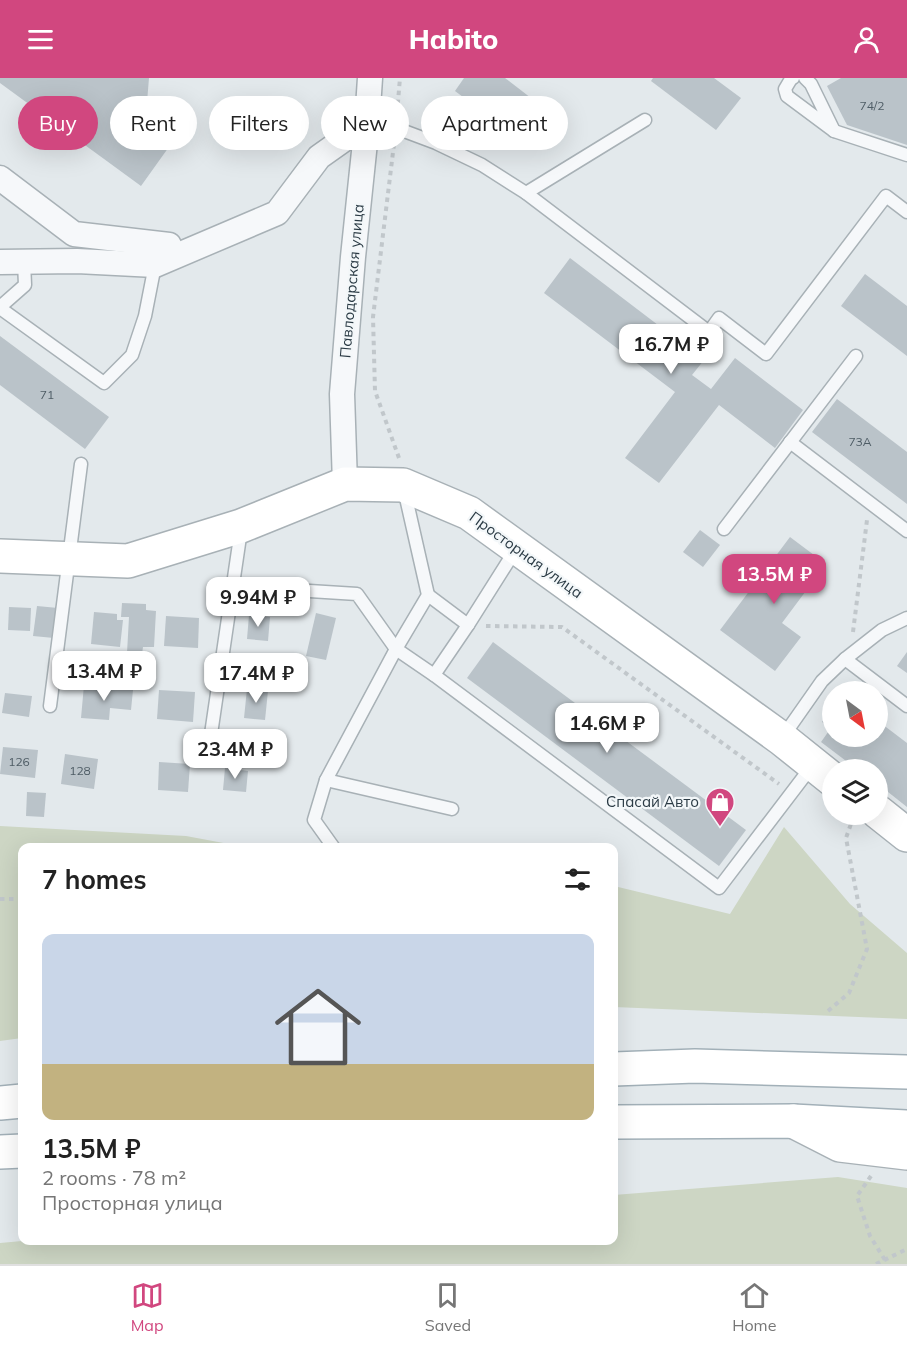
<!DOCTYPE html>
<meta charset="utf-8">
<style>
:root{--surface:#fff;--page:#f2f2f2;--text:#222;--muted:#767676;--line:#e0e0e0;--accent:#d1477f}
body{margin:0;font-family:Mulish,sans-serif;background:var(--page);color:var(--text);height:100vh;display:flex;flex-direction:column;font-size:22px;white-space:nowrap}
*{box-sizing:border-box;margin:0}
p{font-size:20px;color:var(--muted)}
.icon{flex:none;width:33px;height:33px;fill:none;stroke:currentColor;stroke-width:2;stroke-linecap:round;stroke-linejoin:round}
.map{position:relative;flex:1;overflow:hidden}
.sheet{position:absolute;left:18px;top:765px;width:600px;height:402px;display:flex;flex-direction:column;background:var(--surface);border-radius:12px;box-shadow:0 6px 24px #0002}
.sheet>*{flex:none}
.banner{position:absolute;left:18px;top:18px;width:600px;height:54px;display:flex;gap:12px}
.needle{width:39px;rotate:148deg}
.fabs{position:absolute;left:822px;top:603px;display:grid;gap:12px}
.fabs a{display:grid;place-items:center;width:66px;height:66px;border-radius:50%;background:var(--surface);box-shadow:0 6px 24px #0002;font-size:30px}
.price{position:absolute;translate:-50% -51px;padding:0 14px;border-radius:12px;background:#fff;color:#222;font-size:20px;line-height:39px;filter:drop-shadow(0 2px 3px #0008)}
.price::after{content:'';position:absolute;left:50%;top:36px;width:18px;height:14px;margin-left:-9px;background:inherit;clip-path:polygon(0 0,100% 0,50% 100%)}
.price.selected{background:var(--accent);color:#fff}
ul{padding:0;list-style:none}
li{display:grid;align-content:center;gap:12px;height:318px;padding:0 24px}
li span{display:grid;place-items:center;height:186px;border-radius:12px;color:#555}
li>.icon{margin-inline-start:auto}
span .icon{width:108px;height:108px;fill:#fffc;stroke-width:1}
li b{font-size:26px}
h2{display:flex;justify-content:space-between;align-items:center;height:72px;padding:0 24px;font-size:26px}
.tag{padding:0 21px;border-radius:27px;background:var(--surface);box-shadow:0 6px 24px #0002;font-size:21px;line-height:54px}
.tag.selected{background:var(--accent);color:#fff}
header{display:flex;justify-content:space-between;align-items:center;height:78px;padding:0 24px;background:var(--accent);color:#fff;font-size:27px;font-weight:800}
.menu{display:flex;justify-content:space-around;align-items:center;height:84px;border-top:2px solid var(--line);background:var(--surface);font-size:16px;color:var(--muted)}
.menu a{display:grid;justify-items:center;gap:3px}
.menu .selected{color:var(--accent)}
.map>svg:first-child{display:block}
.green{fill:#cdd6c4}
.building{fill:#bac3c9}
.lines{fill:none;stroke-linecap:round;stroke-linejoin:round}
.lane-casing{stroke:#a8b1b6;stroke-width:15}
.street-casing{stroke:#a8b1b6;stroke-width:27}
.secondary-casing{stroke:#a8b1b6;stroke-width:36}
.primary-casing{stroke:#a2b0b8;stroke-width:36}
.path{stroke:#c1c7cb;stroke-width:4;stroke-dasharray:4.5 4.5;stroke-linecap:butt}
.lane{stroke:#f6f8fa;stroke-width:12}
.street{stroke:#f6f8fa;stroke-width:24}
.secondary{stroke:#fff;stroke-width:33}
.primary{stroke:#fff;stroke-width:33}
.labels{text-anchor:middle;stroke-width:4.5;stroke-linejoin:round;paint-order:stroke}
.number-label{font-size:12px;fill:#4e5c65}
.street-label{font-size:15px;fill:#2a3a44;stroke:#f3f7f9}
.poi-label{font-size:15px;fill:#2a3a44;stroke:#f3f7f9;text-anchor:end}
</style>
<header><svg class="icon" aria-label="menu" viewBox="0 0 24 24"><path d="M4 6h16M4 12h16M4 18h16"/></svg>Habito<svg class="icon" aria-label="person" viewBox="0 0 24 24"><circle cx="12" cy="8" r="4"/><path d="M4 21q1-7 8-7t8 7"/></svg></header>
<div class="map">
<svg width="907" height="1186" viewBox="0 0 907 1186">
<rect width="100%" height="100%" fill="#e3e9ec"/>
<g class="green">
<polygon points="0,748 186,758 245,769 22,770 22,960 0,963"/>
<polygon points="784,749 850,826 907,875 907,941 614,929 614,808 730,836"/>
<polygon points="838,1099 907,1110 907,1186 0,1186 0,1165 33,1162 614,1162 614,1117"/>
</g>
<g class="building">
<polygon points="0,0 149,0 145,48 171,66 141,108 0,5"/>
<polygon points="464,0 505,0 544,30 520,62 455,13"/>
<polygon points="653,0 714,0 741,20 716,52 651,3"/>
<polygon points="841,0 907,0 907,67 847,47 827,8"/>
<polygon points="570,180 704,282 692,297 711,311 735,280 803,332 775,370 719,327 659,405 625,380 675,314 544,215"/>
<polygon points="865,196 907,228 907,278 841,228"/>
<polygon points="0,258 109,339 85,371 0,307"/>
<polygon points="837,321 907,374 907,426 812,354"/>
<polygon points="700,452 720,467 703,489 683,474"/>
<polygon points="790,459 826,486 782,545 801,559 775,593 720,552"/>
<polygon points="122,525 146,526 146,532 156,533 154,569 143,569 142,576 127,575 129,539 121,539"/>
<polygon points="37,528 58,530 54,560 33,558"/>
<polygon points="9,529 31,530 30,553 8,552"/>
<polygon points="94,534 117,536 117,542 123,542 120,569 91,566"/>
<polygon points="316,535 336,540 326,582 306,578"/>
<polygon points="249,537 270,539 268,563 247,561"/>
<polygon points="166,538 199,540 198,570 164,568"/>
<polygon points="493,564 746,752 719,788 467,600"/>
<polygon points="907,574 907,595 897,588"/>
<polygon points="84,607 133,612 131,632 110,630 109,642 81,640"/>
<polygon points="247,611 268,613 265,642 244,640"/>
<polygon points="159,612 195,614 193,644 157,641"/>
<polygon points="5,615 32,618 29,639 2,635"/>
<polygon points="832,630 832,658 878,658 878,643 907,665 907,729 878,706 878,692 858,692 821,664 831,650 822,644"/>
<polygon points="3,669 38,672 35,700 0,696"/>
<polygon points="65,676 98,681 94,711 61,706"/>
<polygon points="159,684 190,686 188,714 158,712"/>
<polygon points="225,690 248,693 246,714 223,712"/>
<polygon points="27,714 46,715 44,739 26,738"/>
</g>
<g class="lines">
<g class="lane-casing">
<g id="lane">
<polyline points="793,0 791,1 785,11 787,18 834,53 811,6 805,0"/>
<polyline points="367,45 396,50 436,65 482,87 526,115 645,42"/>
<polyline points="834,53 907,77"/>
<polyline points="526,115 709,254 719,240 766,276 886,118 907,134"/>
<polyline points="0,229 25,207 24,184"/>
<polyline points="0,230 104,305 132,277 145,238 155,187"/>
<polyline points="790,364 907,453"/>
<polyline points="724,451 856,278"/>
<polyline points="231,508 357,516 396,571 434,597 719,810 812,688"/>
<polyline points="428,517 468,547"/>
<polyline points="845,581 907,628"/>
<polyline points="434,597 468,547 516,471"/>
<polyline points="50,628 81,386"/>
<polyline points="211,656 241,452"/>
<polyline points="782,660 822,603 845,581 882,552 907,540"/>
<polyline points="326,702 452,731"/>
<polyline points="334,770 314,742 326,702 396,571 428,517 404,411"/>
</g>
</g>
<g class="street-casing">
<g id="street">
<polyline points="0,100 74,156 169,167"/>
<polyline points="0,184 77,183 155,187 277,135 319,79 367,45"/>
<polyline points="345,406 342,316 353,179 367,45 370,0"/>
</g>
</g>
<g class="secondary-casing">
<g id="secondary">
<polyline points="0,478 128,483 241,448 345,406 403,407 469,435 782,661 832,701"/>
<polyline points="878,734 907,757"/>
<polyline points="793,1043 840,1067 907,1075"/>
</g>
</g>
<g class="primary-casing">
<g id="primary">
<polyline points="614,991 695,988 907,994"/>
<polyline points="0,1025 22,1023"/>
<polyline points="614,1044 793,1043 907,1049"/>
<polyline points="0,1074 22,1073"/>
</g>
</g>
<g class="path">
<polyline points="397,35 400,0"/>
<polyline points="394,66 373,239 375,313 399,380"/>
<polyline points="486,548 562,549 779,706"/>
<polyline points="853,554 867,442"/>
<polyline points="0,821 22,821"/>
<polyline points="828,933 849,915 867,871 846,760 853,740"/>
<polyline points="871,1098 857,1118 870,1158 885,1182"/>
<polyline points="876,1186 907,1171"/>
</g>
<use href="#lane" class="lane"/>
<use href="#street" class="street"/>
<use href="#secondary" class="secondary"/>
<use href="#primary" class="primary"/>
</g>
<defs>
<g id="shop-pin" transform="scale(1.5)"><path d="M0 17L-7.5 6A9.5 9.5 0 1 1 7.5 6Z" fill="#d1477f" stroke="#f3f7f9"/><path d="M-5-2.5h2.3a2.7 3.5 0 0 1 5.4 0H5L5.5 6h-11ZM-1.5-2.5h3a1.5 2.3 0 0 0-3 0Z" fill="#fff"/></g>
</defs>
<g fill-rule="evenodd">
<use href="#shop-pin" x="720" y="724"/>
</g>
<g class="labels">
<g class="number-label">
<text x="872" y="32">74/2</text>
<text x="47" y="321">71</text>
<text x="860" y="368">73А</text>
<text x="19" y="688">126</text>
<text x="80" y="697">128</text>
</g>
<g class="street-label">
<text transform="translate(352 203) rotate(-85)" y="5">Павлодарская улица</text>
<text transform="translate(526 477) rotate(36)" y="5">Просторная улица</text>
</g>
<g class="poi-label">
<text x="699" y="729">Спасай Авто</text>
</g>
</g>
</svg>
<div class="fabs">
<a><svg class="needle" viewBox="-14 -14 28 28"><path d="M0-13l5 13h-10z" fill="#e53935"/><path d="M0 13l5-13h-10z" fill="#767676"/></svg></a>
<a><svg class="icon" aria-label="layers" viewBox="0 0 24 24"><path d="M12 4l9 5-9 5-9-5zM3 14l9 5 9-5"/></svg></a>
</div>
<b class="price" style="left:671px;top:297px">16.7M ₽</b>
<b class="price selected" style="left:774px;top:527px">13.5M ₽</b>
<b class="price" style="left:258px;top:550px">9.94M ₽</b>
<b class="price" style="left:104px;top:624px">13.4M ₽</b>
<b class="price" style="left:256px;top:626px">17.4M ₽</b>
<b class="price" style="left:607px;top:676px">14.6M ₽</b>
<b class="price" style="left:235px;top:702px">23.4M ₽</b>
<div class="banner">
<a class="tag selected">Buy</a>
<a class="tag">Rent</a>
<a class="tag">Filters</a>
<a class="tag">New</a>
<a class="tag">Apartment</a>
</div>
<section class="sheet">
<h2>7 homes<svg class="icon" aria-label="filters" viewBox="0 0 24 24"><path d="M4 7h16M4 17h16"/><circle cx="9" cy="7" r="2"/><circle cx="15" cy="17" r="2"/></svg></h2>
<ul>
<li><span style="background:linear-gradient(#c9d6e8 70%,#c2b280 0)"><svg class="icon" aria-label="home" viewBox="0 0 24 24"><path d="M3 11l9-7 9 7M6 9v11h12V9"/></svg></span><div><b>13.5M ₽</b><p>2 rooms · 78 m²</p><p>Просторная улица</p></div></li>
</ul>
</section>
</div>
<nav class="menu">
<a class="selected"><svg class="icon" aria-label="map" viewBox="0 0 24 24"><path d="M3 6l6-2 6 2 6-2v14l-6 2-6-2-6 2zM9 4v14M15 6v14"/></svg>Map</a>
<a><svg class="icon" aria-label="saved" viewBox="0 0 24 24"><path d="M7 4h10v16l-5-4-5 4z"/></svg>Saved</a>
<a><svg class="icon" aria-label="home" viewBox="0 0 24 24"><path d="M3 11l9-7 9 7M6 9v11h12V9"/></svg>Home</a>
</nav>
